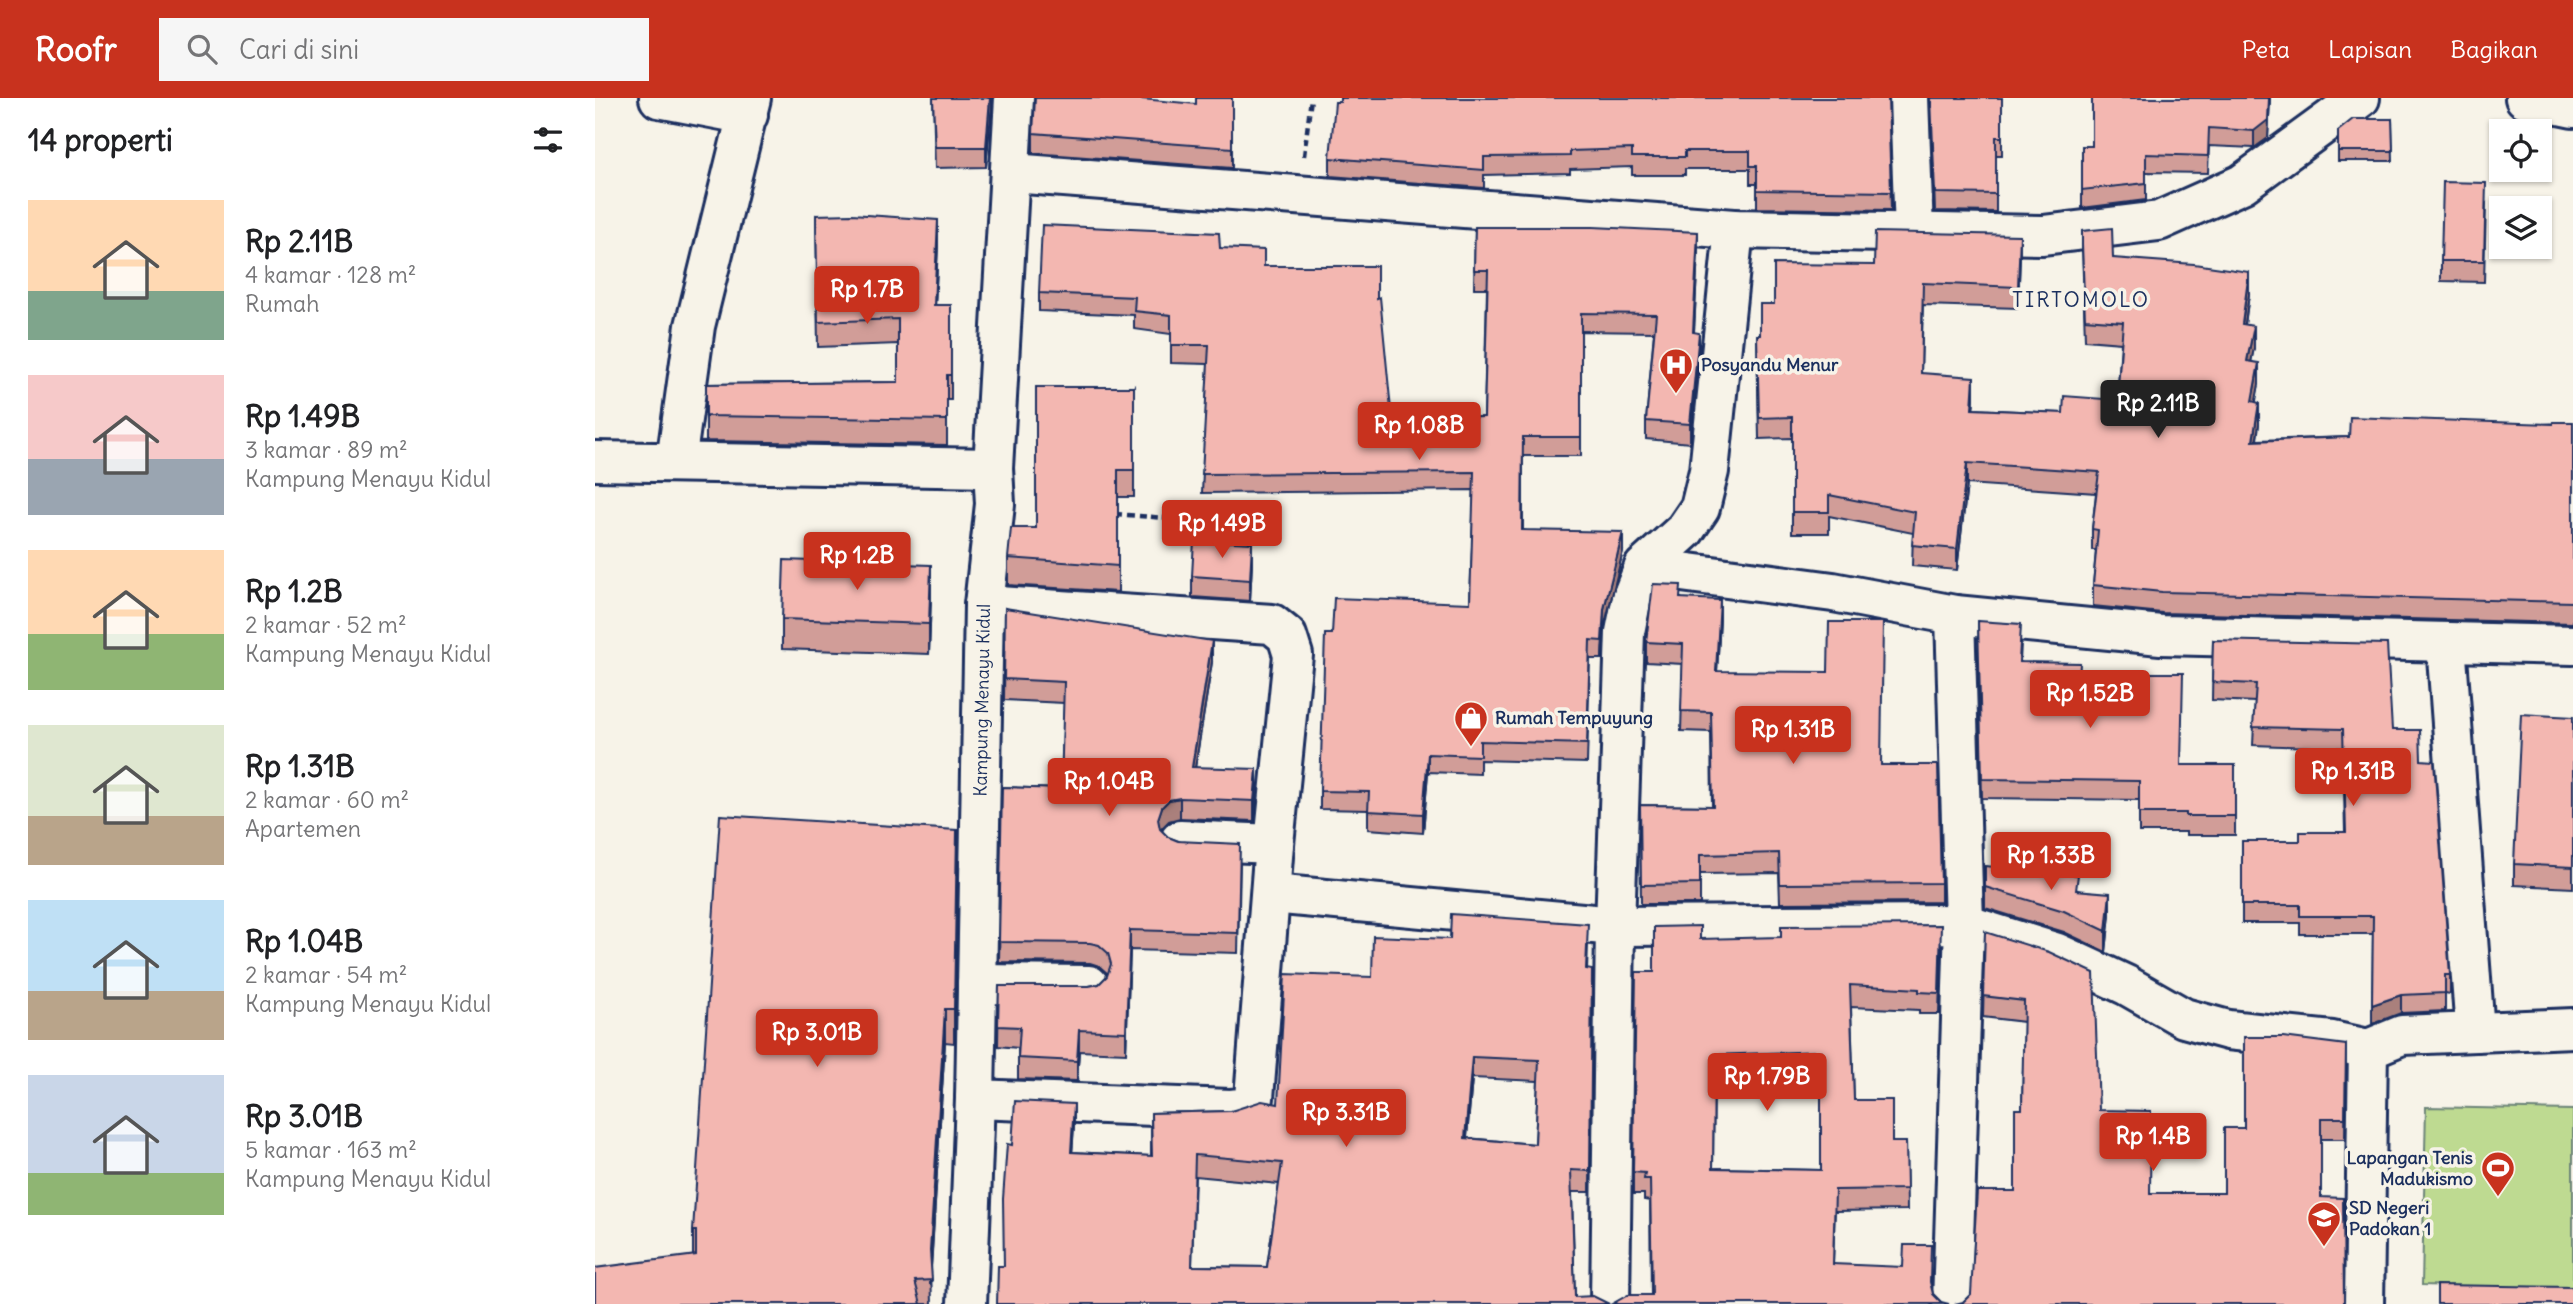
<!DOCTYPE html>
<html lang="id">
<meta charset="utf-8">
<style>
:root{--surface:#fff;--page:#f6f6f6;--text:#202124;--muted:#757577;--accent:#c8321e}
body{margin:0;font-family:Delius,sans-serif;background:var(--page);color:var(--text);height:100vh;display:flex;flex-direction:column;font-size:26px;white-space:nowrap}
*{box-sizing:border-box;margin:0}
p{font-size:23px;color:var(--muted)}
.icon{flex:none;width:38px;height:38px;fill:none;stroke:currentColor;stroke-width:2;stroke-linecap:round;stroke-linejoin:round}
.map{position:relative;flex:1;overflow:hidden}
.sheet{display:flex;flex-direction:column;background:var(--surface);width:595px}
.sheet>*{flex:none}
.tools{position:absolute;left:1894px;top:21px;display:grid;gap:14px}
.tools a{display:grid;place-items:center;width:63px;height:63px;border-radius:0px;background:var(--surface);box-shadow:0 2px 5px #0004;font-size:35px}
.price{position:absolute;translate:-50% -60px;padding:0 16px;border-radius:7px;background:var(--accent);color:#fff;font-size:23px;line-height:46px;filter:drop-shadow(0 2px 4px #0008)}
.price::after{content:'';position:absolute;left:50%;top:42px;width:21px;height:16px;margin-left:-10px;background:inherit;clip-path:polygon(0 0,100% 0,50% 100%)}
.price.current{background:#222;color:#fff}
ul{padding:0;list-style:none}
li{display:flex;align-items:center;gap:21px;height:175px;padding:0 28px}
li span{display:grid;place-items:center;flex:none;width:196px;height:140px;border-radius:0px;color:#555}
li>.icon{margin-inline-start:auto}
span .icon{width:84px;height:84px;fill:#fffc;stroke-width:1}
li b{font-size:30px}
h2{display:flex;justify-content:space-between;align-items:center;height:84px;padding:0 28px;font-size:30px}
header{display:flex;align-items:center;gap:42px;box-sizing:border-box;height:98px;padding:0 35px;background:var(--accent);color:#fff}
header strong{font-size:33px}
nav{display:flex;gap:38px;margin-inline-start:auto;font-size:24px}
.search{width:490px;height:63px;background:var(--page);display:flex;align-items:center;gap:18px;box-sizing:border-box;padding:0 24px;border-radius:0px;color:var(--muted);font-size:26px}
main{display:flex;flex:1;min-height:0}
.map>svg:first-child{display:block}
.green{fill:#beda91;stroke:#6c8478;stroke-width:2}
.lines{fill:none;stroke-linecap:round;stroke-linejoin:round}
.minor-casing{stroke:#1b2f5e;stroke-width:44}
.path{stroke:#1b2f5e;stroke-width:4.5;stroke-dasharray:7 5;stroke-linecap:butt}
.minor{stroke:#f7f3e8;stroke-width:38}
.wall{fill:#d19d98;stroke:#1b2f5e;stroke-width:2;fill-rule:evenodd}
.shaded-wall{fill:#aa807c;stroke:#1b2f5e;stroke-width:2}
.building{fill:#f3b7b1;stroke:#1b2f5e;stroke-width:2;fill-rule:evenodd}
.labels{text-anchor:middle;stroke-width:7;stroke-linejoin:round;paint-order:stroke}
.poi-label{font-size:18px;font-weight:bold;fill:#1b2f5e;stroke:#f7f3e8;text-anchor:start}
.street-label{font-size:18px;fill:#1b2f5e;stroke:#f7f3e8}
.quarter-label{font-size:21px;letter-spacing:2px;fill:#1b2f5e;stroke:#f7f3e8}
</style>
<header>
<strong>Roofr</strong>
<div class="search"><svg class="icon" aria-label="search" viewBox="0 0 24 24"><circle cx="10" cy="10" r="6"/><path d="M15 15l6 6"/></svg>Cari di sini</div>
<nav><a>Peta</a><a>Lapisan</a><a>Bagikan</a></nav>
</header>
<main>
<section class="sheet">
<h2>14 properti<svg class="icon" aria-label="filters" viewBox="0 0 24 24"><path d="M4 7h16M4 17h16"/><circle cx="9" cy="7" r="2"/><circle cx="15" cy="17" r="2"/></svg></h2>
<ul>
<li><span style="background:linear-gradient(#ffd9b3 65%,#7fa58c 0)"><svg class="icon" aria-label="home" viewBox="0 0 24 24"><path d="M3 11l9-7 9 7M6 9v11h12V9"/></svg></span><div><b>Rp 2.11B</b><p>4 kamar · 128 m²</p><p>Rumah</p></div></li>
<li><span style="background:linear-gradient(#f6c9c9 60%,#9aa5b1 0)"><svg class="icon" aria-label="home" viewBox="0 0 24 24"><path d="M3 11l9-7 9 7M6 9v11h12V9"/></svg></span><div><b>Rp 1.49B</b><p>3 kamar · 89 m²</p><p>Kampung Menayu Kidul</p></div></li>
<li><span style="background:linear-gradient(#ffd9b3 60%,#8fb573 0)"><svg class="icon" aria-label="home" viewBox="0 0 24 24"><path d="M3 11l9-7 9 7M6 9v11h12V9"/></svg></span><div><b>Rp 1.2B</b><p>2 kamar · 52 m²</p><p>Kampung Menayu Kidul</p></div></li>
<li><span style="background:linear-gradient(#dfe7d0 65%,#b9a48a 0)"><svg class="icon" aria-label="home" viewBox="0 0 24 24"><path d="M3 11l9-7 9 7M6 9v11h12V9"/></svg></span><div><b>Rp 1.31B</b><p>2 kamar · 60 m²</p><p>Apartemen</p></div></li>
<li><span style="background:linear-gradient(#bfe0f5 65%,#b9a48a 0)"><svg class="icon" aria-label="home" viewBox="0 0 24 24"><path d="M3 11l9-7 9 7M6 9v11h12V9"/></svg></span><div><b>Rp 1.04B</b><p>2 kamar · 54 m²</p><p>Kampung Menayu Kidul</p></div></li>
<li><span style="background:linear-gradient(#c9d6e8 70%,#8fb573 0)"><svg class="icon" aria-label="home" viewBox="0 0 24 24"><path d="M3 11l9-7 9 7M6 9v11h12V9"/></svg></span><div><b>Rp 3.01B</b><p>5 kamar · 163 m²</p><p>Kampung Menayu Kidul</p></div></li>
</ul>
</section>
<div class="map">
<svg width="1978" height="1206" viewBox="0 0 1978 1206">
<rect width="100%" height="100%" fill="#f7f3e8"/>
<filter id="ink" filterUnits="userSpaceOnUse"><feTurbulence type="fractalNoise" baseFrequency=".0143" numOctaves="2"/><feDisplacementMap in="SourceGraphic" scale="14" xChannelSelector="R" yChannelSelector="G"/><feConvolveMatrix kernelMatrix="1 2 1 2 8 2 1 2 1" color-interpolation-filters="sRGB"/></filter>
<g filter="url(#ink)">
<polygon class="green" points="1831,1009 1978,1012 1978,1191 1827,1187"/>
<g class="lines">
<g class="minor-casing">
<g id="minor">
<polyline points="64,0 153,17"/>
<polyline points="1314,0 1319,134"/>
<polyline points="1930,0 1978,10"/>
<polyline points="417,75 1139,131 1448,137 1564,123 1647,86 1765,0"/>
<polyline points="0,363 398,370"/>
<polyline points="81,364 100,228 156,0"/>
<polyline points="1049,469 1238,494 1360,517 1566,537 1978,547"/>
<polyline points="1851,545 1880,934"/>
<polyline points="585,742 679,746"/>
<polyline points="677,796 1020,828 1369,826 1462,855 1531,887 1589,920 1633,932 1737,943 1773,951"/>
<polyline points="382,886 494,887"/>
<polyline points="380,1001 635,1011 651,1009 659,1000 679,746 698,557 692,538 677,526 389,507"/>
<path id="s1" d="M 372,1206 L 380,1001 L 389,507 L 400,406 L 398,370 L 419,0"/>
<polyline points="1015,1206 1020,828 1030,534 1037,499 1049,469 1090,432 1105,410 1114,373 1139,131"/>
<polyline points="1357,1206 1369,826 1360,517"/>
<polyline points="1769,1206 1773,951 1807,937 1978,930"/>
</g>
</g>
<g class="path">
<polyline points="709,58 716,0"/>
<polyline points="520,416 596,422"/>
</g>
<use href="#minor" class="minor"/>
</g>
<g class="wall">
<polygon points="338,0 397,0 391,69 340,70"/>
<polygon points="637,0 637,70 438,55 438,35"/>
<polygon points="1293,0 1296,112 1162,110 1162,86 1155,86 1155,71 1090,71 1090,77 1037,77 1037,69 975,71 975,75 889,77 889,90 735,78 735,60 745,4"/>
<polygon points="1336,0 1407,0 1407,57 1401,57 1401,114 1340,113"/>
<polygon points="1675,0 1673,40 1659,50 1614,48 1613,75 1551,74 1551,102 1487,110 1487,48 1497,48"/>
<polygon points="1797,21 1798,63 1743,63 1743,33"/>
<polygon points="1891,106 1889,184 1846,183 1846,163"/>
<polygon points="221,117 343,147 340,207 356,207 356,302 352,302 352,347 111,343 111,286 303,284 303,246 223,249"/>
<polygon points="880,129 1103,152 1099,234 1104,253 1095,345 1051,341 1051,323 1059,234 986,233 986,358 928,358 928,432 1028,453 1009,530 1007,561 995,561 992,665 885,662 885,676 833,674 828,735 773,731 773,712 725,711 725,693 737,536 875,505 879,392 607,395 613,266 576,265 576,236 539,231 539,217 444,213 444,195 625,150 669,168 782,200 797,322 889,319 892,190 879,190"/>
<polygon points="1487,147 1518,160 1654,196 1650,227 1659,250 1656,264 1664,286 1660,304 1664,326 1662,342 1754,339 1978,324 1978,525 1567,515 1498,508 1498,487 1501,452 1497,452 1497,431 1501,395 1372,386 1362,472 1317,468 1318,435 1234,418 1234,435 1197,435 1197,340 1164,341 1162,237 1165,237 1179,206 1279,167 1425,158 1423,210 1328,207 1326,275 1379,300 1378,311 1468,315 1522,302 1526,245 1490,242"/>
<polygon points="539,289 539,399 523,399 523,494 413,487 413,460 441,430"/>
<polygon points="657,465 655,503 597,499 597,478"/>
<polygon points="336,497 334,556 187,551 187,521"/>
<polygon points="1086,500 1125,521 1122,573 1286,667 1346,785 1346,804 1185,805 1184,775 1105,776 1105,806 1046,806 1045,707 1117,708 1116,634 1086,633 1088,566 1051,564 1051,544"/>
<polygon points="410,510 617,564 600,669 662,692 659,723 585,720 574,723 567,730 566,732 573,739 645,766 643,855 535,852 531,955 484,953 482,983 423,981 423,950 403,948 404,888 494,888 504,886 512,878 513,876 504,868 495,865 404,864 407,689 466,691 469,605 409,602"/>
<polygon points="1383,523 1426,545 1425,564 1485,583 1586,667 1640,667 1640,737 1591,737 1591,734 1544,734 1544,702 1387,700"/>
<polygon points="1618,542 1797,632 1826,662 1855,877 1855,896 1850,895 1850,913 1806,915 1777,926 1778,836 1705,836 1705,825 1647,825 1647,743 1705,743 1750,734 1748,650 1658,647 1660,604 1617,602"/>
<polygon points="1978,619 1978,790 1919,787 1919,766"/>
<polygon points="362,766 359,945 350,944 336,1168 337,1206 0,1206 98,1158 98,1133"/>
<polygon points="1390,768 1483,792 1515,816 1511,854 1469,834 1390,810"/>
<polygon points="1390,834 1555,1095 1629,1095 1649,1030 1751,947 1750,1041 1726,1041 1726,1099 1368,1204 1376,1196 1420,1093 1427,1011 1429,924 1388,919"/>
<path d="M 1105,841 L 1346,848 L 1344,916 L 1324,916 L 1324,912 L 1256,909 L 1259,1002 L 1297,1044 L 1311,1044 L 1312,1112 L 1240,1113 L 1238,1166 L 1336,1187 L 1338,1196 L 1346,1204 L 1056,1197 L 1055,1103 L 1049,1102 L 1049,1096 L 1038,1096 L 1038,1074 L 1059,874 ZM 1226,975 L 1226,1072 L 1118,1070 L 1119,978 Z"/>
<path d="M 993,847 L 992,872 L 997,872 L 995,1094 L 977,1094 L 980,1199 L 1014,1206 L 409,1168 L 417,1047 L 479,1027 L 477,1054 L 556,1058 L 556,1015 L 636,1013 L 683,1006 L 777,879 ZM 877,980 L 943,983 L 940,1046 L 872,1040 ZM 600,1078 L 684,1086 L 672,1169 L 597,1168 Z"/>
</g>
<g class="shaded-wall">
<polygon points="395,0 397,0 397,6 391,69 391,49"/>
<polygon points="1674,0 1675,0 1673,40 1659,50 1659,33"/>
<polygon points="343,122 343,147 339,232 339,207"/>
<polygon points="1103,134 1103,152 1098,252 1098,234"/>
<polygon points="1425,137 1425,158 1423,210 1423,189"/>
<polygon points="1654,174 1654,196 1647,247 1647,226"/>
<polygon points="1659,228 1659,250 1652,284 1652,263"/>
<polygon points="1104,235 1104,253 1095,345 1095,326"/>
<polygon points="1664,265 1664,286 1657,325 1657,303"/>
<polygon points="1379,279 1379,300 1377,332 1377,311"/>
<polygon points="1664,305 1664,326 1658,364 1658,343"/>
<polygon points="1372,365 1372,386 1362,472 1362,451"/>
<polygon points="1028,434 1028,453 1009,530 1007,561 1009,511"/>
<polygon points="657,445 657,465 655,503 655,482"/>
<polygon points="336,467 336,497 334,556 334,526"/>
<polygon points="1125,502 1125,521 1121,592 1121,573"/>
<polygon points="617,543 617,564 597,689 597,669"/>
<polygon points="833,656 833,674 828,735 828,716"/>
<polygon points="662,671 662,692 659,723 659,703"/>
<polygon points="585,700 585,720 574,723 567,730 563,742 563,721 567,709 574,702"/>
<polygon points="362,732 362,766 359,945 359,911"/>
<polygon points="1515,795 1515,816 1511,854 1511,833"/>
<polygon points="535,832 535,852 531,955 531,934"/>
<polygon points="1806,897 1806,915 1777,926 1777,907"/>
<polygon points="350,911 350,944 335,1187 335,1153"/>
<polygon points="484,932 484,953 482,983 482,963"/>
<polygon points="877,959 877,980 870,1061 870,1040"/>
<polygon points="479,1006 479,1027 476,1075 476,1054"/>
</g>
<g class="building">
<polygon points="338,0 395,0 391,49 340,49"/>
<polygon points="440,0 535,0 601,6 601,0 637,0 637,50 438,35"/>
<polygon points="745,0 1293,0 1296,94 1162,92 1162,68 1155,68 1155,53 1090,53 1090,59 1037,59 1037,51 975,53 975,58 889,59 889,72 735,60 740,4 745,4"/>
<polygon points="1336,0 1407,0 1407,39 1401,39 1401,96 1340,95"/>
<polygon points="1497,0 1674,0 1673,22 1659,33 1614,30 1613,58 1551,56 1551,85 1487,92 1487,48 1497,48"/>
<polygon points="1758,21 1797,21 1798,53 1743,53 1743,33"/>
<polygon points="1848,84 1891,85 1889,163 1846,163"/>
<polygon points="257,116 343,122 339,207 356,207 356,277 352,277 352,322 111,318 111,286 303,284 303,221 223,224 221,117"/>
<polygon points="447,127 624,135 625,150 669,152 669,168 782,168 782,200 785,199 797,322 889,319 893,172 879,172 880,129 998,129 1103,134 1098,234 1104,235 1095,326 1051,323 1061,216 986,215 986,339 928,339 927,432 1028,434 1009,511 1007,543 995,542 992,646 885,643 885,658 833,656 828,716 773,713 774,694 725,693 730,536 737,536 739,500 875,505 879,374 607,376 614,247 576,247 576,217 539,213 540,199 444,195"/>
<polygon points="1517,130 1518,160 1599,166 1654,174 1647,226 1659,228 1652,263 1664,265 1657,303 1664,305 1658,343 1754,339 1755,319 1958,326 1958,324 1978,324 1978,504 1567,494 1498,487 1503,432 1497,431 1504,374 1372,365 1362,451 1317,447 1320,414 1234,397 1234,414 1197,414 1197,319 1164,320 1162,237 1165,237 1165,206 1179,206 1179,166 1279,167 1280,134 1425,137 1423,189 1328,185 1326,275 1379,279 1377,311 1468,315 1469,298 1522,302 1528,224 1490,221 1487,147 1487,133"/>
<polygon points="441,289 539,289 539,372 523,372 523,468 413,460 416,430 441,430"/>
<polygon points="599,442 657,445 655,482 597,478"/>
<polygon points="189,462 336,467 334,526 187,521"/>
<polygon points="1058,486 1086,487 1085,500 1125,502 1121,573 1233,574 1234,524 1288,524 1286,667 1343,667 1346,785 1185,786 1184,755 1105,757 1105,786 1046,787 1045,707 1118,708 1116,614 1086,613 1088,546 1051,544"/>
<polygon points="410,510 617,543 597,669 662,671 659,703 585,700 574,702 567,709 563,721 565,731 573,739 583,743 645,746 643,835 535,832 531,934 484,932 482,963 423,960 425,929 403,928 404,888 494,888 504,886 512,878 516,866 513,855 504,847 495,845 404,844 407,689 466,691 469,584 409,581"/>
<polygon points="1383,523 1426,526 1424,564 1485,565 1484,583 1547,584 1547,575 1588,575 1586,667 1640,667 1640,718 1591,718 1591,715 1544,715 1544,683 1387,681"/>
<polygon points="1618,542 1792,546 1797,632 1825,632 1826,662 1839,663 1855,877 1850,877 1850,895 1806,897 1777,907 1778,818 1705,818 1705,807 1647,807 1647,743 1705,743 1705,734 1751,734 1748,631 1658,629 1661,586 1617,584"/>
<polygon points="1926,616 1978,619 1978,769 1919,766"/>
<polygon points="125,717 362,732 359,911 350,911 335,1153 337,1182 320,1183 326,1206 0,1206 0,1170 101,1157 101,1133 98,1133"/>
<polygon points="1390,768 1483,777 1481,792 1515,795 1511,833 1469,813 1390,789"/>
<path d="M 856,816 L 993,826 L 991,871 L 997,872 L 995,1073 L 976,1072 L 980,1199 L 998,1198 L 1014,1206 L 402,1206 L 403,1168 L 409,1168 L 408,1101 L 412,1046 L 417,1047 L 420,1003 L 479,1006 L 476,1054 L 557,1058 L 556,1015 L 636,1013 L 667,1003 L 683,1006 L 690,876 L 777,879 L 778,838 L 855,841 ZM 877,959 L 944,962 L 940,1046 L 870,1040 ZM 600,1057 L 687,1065 L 672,1169 L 597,1168 Z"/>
<path d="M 1346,827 L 1344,895 L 1324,894 L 1324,891 L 1255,887 L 1259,1002 L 1297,1002 L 1297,1044 L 1311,1044 L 1312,1091 L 1240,1092 L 1238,1166 L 1308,1169 L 1309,1147 L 1336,1147 L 1335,1184 L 1338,1196 L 1346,1204 L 1354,1206 L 1017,1206 L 1033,1197 L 1057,1197 L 1055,1081 L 1049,1081 L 1050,1075 L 1038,1074 L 1041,874 L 1059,874 L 1059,829 L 1105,828 L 1105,841 L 1186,839 L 1186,828 ZM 1226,953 L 1226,1072 L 1118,1070 L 1119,957 Z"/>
<polygon points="1390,834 1454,854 1499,875 1504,1012 1556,1013 1555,1095 1629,1095 1629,1030 1649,1030 1649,939 1688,939 1751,947 1750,1020 1726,1020 1726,1099 1748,1100 1749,1206 1360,1206 1368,1204 1376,1196 1382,1093 1420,1093 1420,1011 1427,1011 1429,903 1388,898"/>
<polygon points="1842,1187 1978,1189 1978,1206 1842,1206"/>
</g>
</g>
<defs>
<g id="hospital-pin" transform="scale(1.75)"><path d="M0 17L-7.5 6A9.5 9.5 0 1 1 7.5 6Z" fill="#c8321e" stroke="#f7f3e8"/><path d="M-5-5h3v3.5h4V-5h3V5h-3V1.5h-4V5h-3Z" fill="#fff"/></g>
<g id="shop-pin" transform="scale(1.75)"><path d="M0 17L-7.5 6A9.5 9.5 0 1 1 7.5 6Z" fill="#c8321e" stroke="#f7f3e8"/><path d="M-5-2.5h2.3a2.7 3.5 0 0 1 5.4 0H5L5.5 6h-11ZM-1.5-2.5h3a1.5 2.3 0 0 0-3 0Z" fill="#fff"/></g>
<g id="stadium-pin" transform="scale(1.75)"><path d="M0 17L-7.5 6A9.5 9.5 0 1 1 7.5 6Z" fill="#c8321e" stroke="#f7f3e8"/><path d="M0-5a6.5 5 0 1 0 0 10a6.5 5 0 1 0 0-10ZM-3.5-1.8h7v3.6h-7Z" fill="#fff"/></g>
<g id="school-pin" transform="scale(1.75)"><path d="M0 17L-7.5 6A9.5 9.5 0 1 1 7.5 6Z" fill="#c8321e" stroke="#f7f3e8"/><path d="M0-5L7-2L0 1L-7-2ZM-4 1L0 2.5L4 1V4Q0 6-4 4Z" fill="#fff"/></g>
</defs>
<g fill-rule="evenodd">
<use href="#hospital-pin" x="1081" y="267"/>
<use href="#shop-pin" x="876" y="620"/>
<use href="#stadium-pin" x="1903" y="1070"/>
<use href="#school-pin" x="1729" y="1120"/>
</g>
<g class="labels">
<g class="poi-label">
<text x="1106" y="273">Posyandu Menur</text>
<text x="900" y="626">Rumah Tempuyung</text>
<text x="1878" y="1066" text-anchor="end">Lapangan Tenis<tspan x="1878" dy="21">Madukismo</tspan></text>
<text x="1754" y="1116">SD Negeri<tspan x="1754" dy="21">Padokan 1</tspan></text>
</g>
<g class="street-label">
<text dy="6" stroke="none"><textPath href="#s1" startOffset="604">Kampung Menayu Kidul</textPath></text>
</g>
<g class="quarter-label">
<text x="1486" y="209">TIRTOMOLO</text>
</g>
</g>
</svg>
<div class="tools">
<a><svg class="icon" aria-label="locate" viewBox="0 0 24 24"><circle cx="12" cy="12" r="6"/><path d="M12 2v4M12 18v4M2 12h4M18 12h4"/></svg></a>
<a><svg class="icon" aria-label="layers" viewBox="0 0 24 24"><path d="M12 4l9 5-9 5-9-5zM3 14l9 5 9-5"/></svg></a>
</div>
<b class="price" style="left:272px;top:228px">Rp 1.7B</b>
<b class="price current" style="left:1563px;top:342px">Rp 2.11B</b>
<b class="price" style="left:824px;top:364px">Rp 1.08B</b>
<b class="price" style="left:627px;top:462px">Rp 1.49B</b>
<b class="price" style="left:262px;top:494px">Rp 1.2B</b>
<b class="price" style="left:1495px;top:632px">Rp 1.52B</b>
<b class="price" style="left:1198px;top:668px">Rp 1.31B</b>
<b class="price" style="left:1758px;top:710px">Rp 1.31B</b>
<b class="price" style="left:514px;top:720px">Rp 1.04B</b>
<b class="price" style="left:1456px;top:794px">Rp 1.33B</b>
<b class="price" style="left:222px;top:971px">Rp 3.01B</b>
<b class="price" style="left:1172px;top:1015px">Rp 1.79B</b>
<b class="price" style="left:751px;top:1051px">Rp 3.31B</b>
<b class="price" style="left:1558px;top:1075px">Rp 1.4B</b>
</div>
</main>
